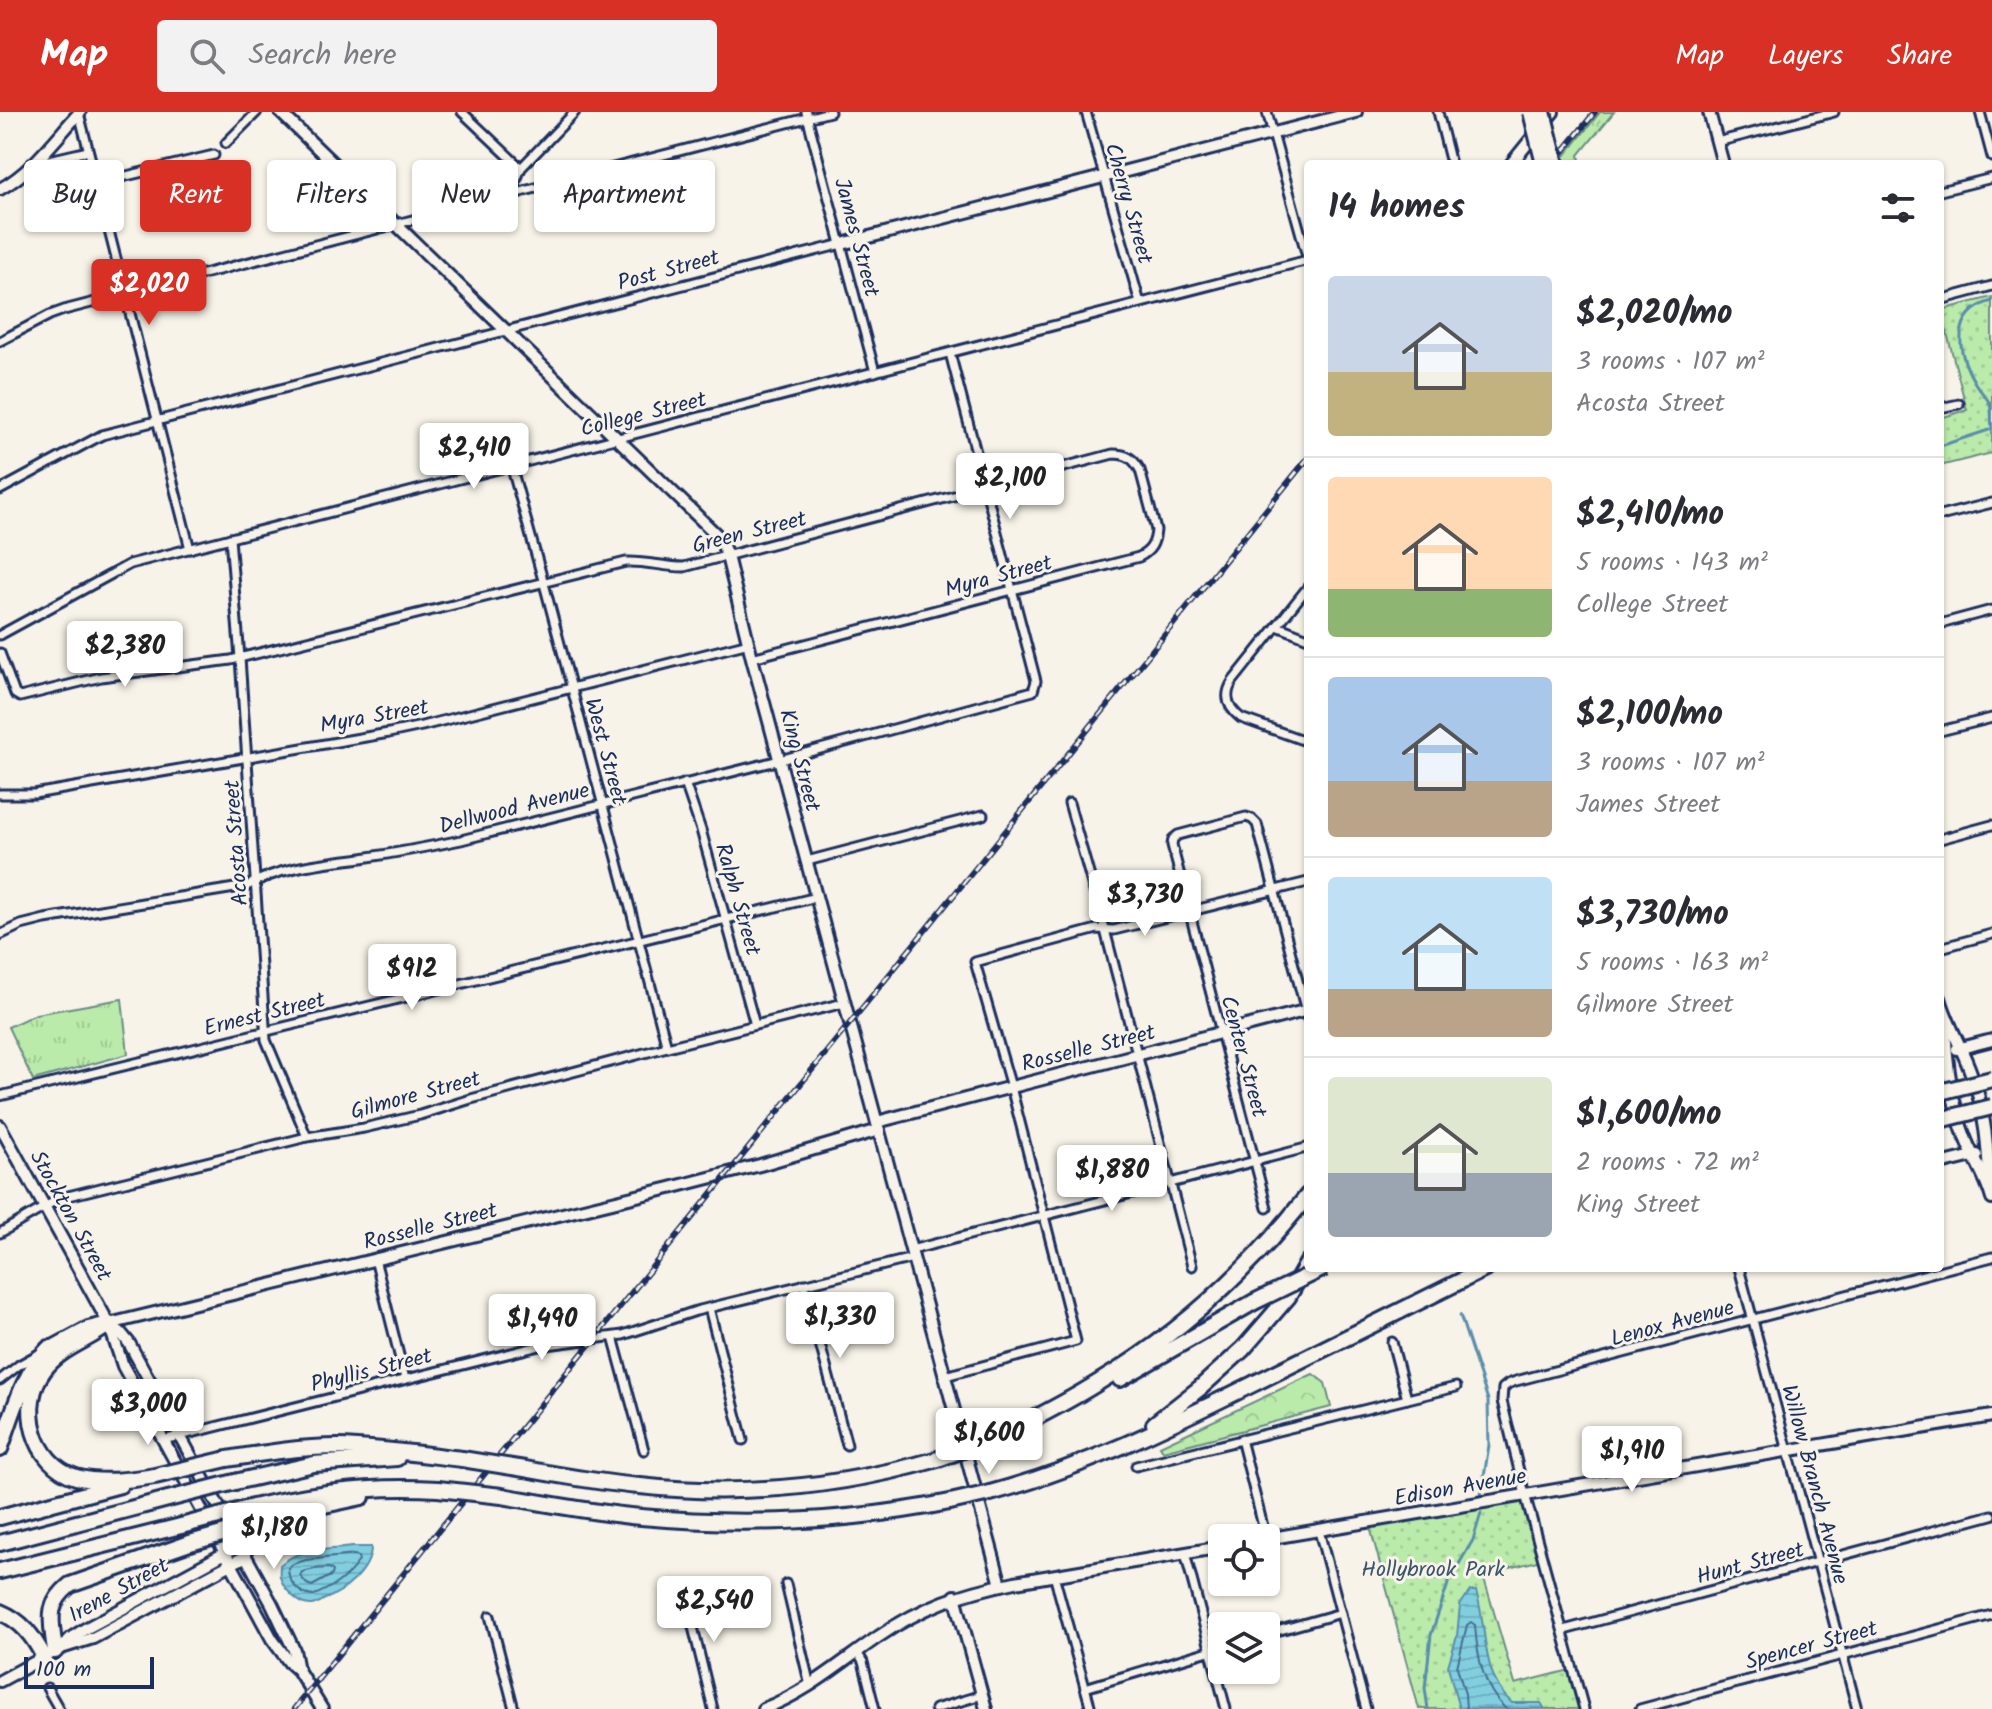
<!DOCTYPE html>
<meta charset="utf-8">
<style>
:root{--surface:#fff;--page:#f2f2f3;--text:#2b2b33;--muted:#7c7c81;--line:#e1e1e2;--accent:#d93025}
body{margin:0;font-family:Kalam,sans-serif;background:var(--page);color:var(--text);height:100vh;display:flex;flex-direction:column;font-size:30px;white-space:nowrap}
*{box-sizing:border-box;margin:0}
p{font-size:26px;color:var(--muted)}
.icon{flex:none;width:44px;height:44px;fill:none;stroke:currentColor;stroke-width:2;stroke-linecap:round;stroke-linejoin:round}
.map{position:relative;flex:1;overflow:hidden}
.side{position:absolute;left:1304px;top:48px;width:640px;height:1112px;display:flex;flex-direction:column;background:var(--surface);border-radius:8px;box-shadow:0 2px 6px #0004}
.side>*{flex:none}
.banner{position:absolute;left:24px;top:48px;width:760px;height:72px;display:flex;gap:16px}
.controls{position:absolute;left:1208px;top:1412px;display:grid;gap:16px}
.controls a{display:grid;place-items:center;width:72px;height:72px;border-radius:8px;background:var(--surface);box-shadow:0 2px 6px #0004;font-size:40px}
.scale{position:absolute;left:24px;bottom:20px;width:130px;box-sizing:border-box;padding-left:8px;border:4px solid #1b2f5e;border-top:0;font-size:22px;line-height:28px;white-space:nowrap;color:#1b2f5e;-webkit-text-stroke:6px #f7f3e8;paint-order:stroke}
.price{position:absolute;translate:-50% -68px;padding:0 18px;border-radius:8px;background:#fff;color:#222;font-size:26px;line-height:52px;filter:drop-shadow(0 2px 4px #0008)}
.price::after{content:'';position:absolute;left:50%;top:48px;width:24px;height:18px;margin-left:-12px;background:inherit;clip-path:polygon(0 0,100% 0,50% 100%)}
.price.selected{background:var(--accent);color:#fff}
ul{padding:0;list-style:none}
li{display:flex;align-items:center;gap:24px;height:200px;padding:0 24px}
li+li{border-top:2px solid var(--line)}
li span{display:grid;place-items:center;flex:none;width:224px;height:160px;border-radius:8px;color:#555}
li>.icon{margin-inline-start:auto}
span .icon{width:96px;height:96px;fill:#fffc;stroke-width:1}
li b{font-size:34px}
h2{display:flex;justify-content:space-between;align-items:center;height:96px;padding:0 24px;font-size:34px}
.pill{padding:0 28px;border-radius:8px;background:var(--surface);box-shadow:0 2px 6px #0004;font-size:28px;line-height:72px}
.pill.selected{background:var(--accent);color:#fff}
header{display:flex;align-items:center;gap:48px;box-sizing:border-box;height:112px;padding:0 40px;background:var(--accent);color:#fff}
header strong{font-size:38px}
nav{display:flex;gap:44px;margin-inline-start:auto;font-size:28px}
.search{width:560px;height:72px;background:var(--page);display:flex;align-items:center;gap:20px;box-sizing:border-box;padding:0 28px;border-radius:8px;color:var(--muted);font-size:30px}
.map>svg:first-child{display:block}
.grass{fill:url(#grass-tufts);stroke:#6b8d84;stroke-width:2}
.forest{fill:url(#forest-crowns);stroke:#6b8d84;stroke-width:2}
.park{fill:url(#park-dots);stroke:#6b8d84;stroke-width:2}
.water{fill:url(#water-rules);stroke:#588eab;stroke-width:2}
.lines{fill:none;stroke-linecap:round;stroke-linejoin:round}
.shore{stroke:#446f92;stroke-width:2}
.stream{stroke:#588eab;stroke-width:3}
.street-casing{stroke:#1b2f5e;stroke-width:13}
.secondary-casing{stroke:#1b2f5e;stroke-width:16}
.highway-casing{stroke:#1b2f5e;stroke-width:20}
.street{stroke:#f7f3e8;stroke-width:7}
.secondary{stroke:#f7f3e8;stroke-width:10}
.highway{stroke:#f7f3e8;stroke-width:14}
.rail-casing{stroke:#1b2f5e;stroke-width:6}
.rail{stroke:#f7f3e8;stroke-width:3;stroke-dasharray:9;stroke-linecap:butt}
.highway-bridge-casing{stroke:#1b2f5e;stroke-width:20;stroke-linecap:butt}
.highway-bridge{stroke:#f7f3e8;stroke-width:14}
.labels{text-anchor:middle;stroke-width:6;stroke-linejoin:round;paint-order:stroke}
.street-label{font-size:22px;fill:#1b2f5e;stroke:#f7f3e8}
.park-label{font-size:22px;fill:#3b556d;stroke:#f7f3e8}
</style>
<header>
<strong>Map</strong>
<div class="search"><svg class="icon" aria-label="search" viewBox="0 0 24 24"><circle cx="10" cy="10" r="6"/><path d="M15 15l6 6"/></svg>Search here</div>
<nav><a>Map</a><a>Layers</a><a>Share</a></nav>
</header>
<div class="map">
<svg width="1992" height="1597" viewBox="0 0 1992 1597">
<defs>
<pattern id="grass-tufts" width="24" height="20" patternUnits="userSpaceOnUse" patternTransform="scale(2)"><rect width="24" height="20" fill="#bbebaa"/><path d="M3 7l-1-3M5 7V3M7 7l1-3M15 17l-1-3M17 17v-4M19 17l1-3" fill="none" stroke="#a0ca95"/></pattern>
<pattern id="forest-crowns" width="20" height="18" patternUnits="userSpaceOnUse" patternTransform="scale(2)"><rect width="20" height="18" fill="#bbebaa"/><path d="M2 6a3 3 0 1 1 6 0M12 15a3 3 0 1 1 6 0" fill="none" stroke="#a0ca95"/></pattern>
<pattern id="park-dots" width="8" height="8" patternUnits="userSpaceOnUse" patternTransform="scale(2)"><rect width="8" height="8" fill="#bbebaa"/><path d="M2 2h.1M6 6h.1" fill="none" stroke="#a0ca95" stroke-width="1.8" stroke-linecap="round"/></pattern>
<pattern id="water-rules" width="6" height="5" patternUnits="userSpaceOnUse" patternTransform="scale(2)"><rect width="6" height="5" fill="#81cedf"/><path d="M0 2.5h6" fill="none" stroke="#6fb1c2"/></pattern>
</defs>
<rect width="100%" height="100%" fill="#f7f3e8"/>
<filter id="ink" filterUnits="userSpaceOnUse"><feTurbulence type="fractalNoise" baseFrequency=".0125" numOctaves="2"/><feDisplacementMap in="SourceGraphic" scale="16" xChannelSelector="R" yChannelSelector="G"/><feConvolveMatrix kernelMatrix="1 2 1 2 8 2 1 2 1" color-interpolation-filters="sRGB"/></filter>
<g filter="url(#ink)">
<g class="grass">
<polygon points="1600,0 1614,0 1579,43 1580,48 1564,50 1563,46"/>
<polygon points="122,887 128,942 33,968 8,915 36,902"/>
</g>
<polygon class="forest" points="1313,1262 1325,1271 1331,1295 1163,1339 1160,1334"/>
<g class="park">
<polygon points="1992,185 1992,341 1940,354 1940,306 1967,298 1941,198"/>
<polygon points="1524,1389 1541,1448 1483,1463 1515,1572 1570,1558 1580,1597 1419,1597 1370,1415"/>
</g>
<g class="water">
<path d="M 352,1435 L 371,1435 C 371,1459 344,1480 323,1488 C 323,1489 313,1493 312,1493 C 299,1494 283,1476 280,1465 C 279,1461 280,1457 280,1453 C 300,1435 327,1439 352,1435 Z"/>
<path d="M 1470,1479 L 1476,1479 C 1488,1516 1480,1563 1512,1591 L 1541,1591 L 1545,1597 L 1459,1597 L 1448,1554 L 1457,1524 L 1460,1493 Z"/>
</g>
<g class="lines">
<g class="shore">
<path d="M 355,1443 L 358,1445 L 359,1449 C 346,1467 332,1476 312,1484 C 299,1482 288,1470 288,1456 L 293,1452 L 306,1448 Z"/>
<polygon points="329,1456 333,1459 332,1463 312,1474 307,1472 300,1464 302,1460 315,1457"/>
<path d="M 1466,1597 L 1465,1582 L 1457,1555 L 1467,1513 L 1471,1510 L 1475,1513 C 1477,1543 1483,1577 1506,1597"/>
</g>
<g class="stream">
<path d="M 1940,334 L 1992,317 C 1991,310 1992,299 1990,292 C 1987,285 1979,278 1975,271 C 1957,241 1950,201 1992,189"/>
<polyline points="1460,1203 1488,1288 1489,1333 1481,1384"/>
<polyline points="1428,1597 1425,1576 1431,1523 1449,1469 1473,1428 1481,1401"/>
</g>
<g class="street-casing">
<g id="street">
<polyline points="462,0 521,56"/>
<polyline points="806,0 875,260"/>
<polyline points="1086,0 1140,191"/>
<polyline points="1267,0 1308,148"/>
<polyline points="1438,0 1451,52"/>
<polyline points="1980,0 1992,45"/>
<polyline points="79,1 190,437"/>
<polyline points="1717,30 1834,0"/>
<polyline points="226,31 257,0"/>
<polyline points="36,51 88,39"/>
<polyline points="97,71 214,43"/>
<polyline points="1940,79 1992,66"/>
<polyline points="517,82 515,71 521,56 575,0"/>
<polyline points="1940,188 1992,174"/>
<polyline points="0,229 50,203 64,198 830,0"/>
<polyline points="1940,296 1959,292"/>
<polyline points="511,353 546,479 667,935"/>
<polyline points="0,378 102,323 842,132"/>
<polyline points="1940,404 1992,391"/>
<polyline points="230,426 240,546 266,928 307,1025"/>
<path d="M 1308,475 L 1233,569 C 1223,584 1228,596 1241,606 L 1308,630"/>
<polyline points="1940,512 1992,498"/>
<polyline points="1277,514 1308,526"/>
<polyline points="0,523 130,452 1308,148"/>
<path d="M 0,541 L 15,582 L 20,585 L 101,565 L 231,548 L 626,450 C 646,449 664,455 684,455 L 1113,342 C 1127,342 1133,346 1140,358 L 1156,418 C 1155,431 1151,439 1139,445 L 752,546"/>
<polyline points="1940,619 1992,606"/>
<polyline points="685,671 701,718 755,913"/>
<polyline points="0,682 34,682 389,621 422,614 749,531"/>
<polyline points="1069,691 1105,818 1192,1154"/>
<polyline points="1940,727 1992,713"/>
<polyline points="807,749 983,703"/>
<path d="M 0,823 L 21,813 L 45,807 L 247,774 C 282,754 324,751 362,746 C 396,741 428,735 461,728 L 780,648 L 1033,579 L 1036,569 L 950,241"/>
<polyline points="1940,836 1992,822"/>
<polyline points="0,984 817,785"/>
<polyline points="1267,1096 1172,733 1173,727 1178,723 1246,705 1252,707 1257,712 1308,907"/>
<polyline points="0,1121 60,1086 307,1025 364,1016 420,1003 471,987 667,935 844,891"/>
<polyline points="911,1138 1306,1036"/>
<polyline points="375,1147 405,1267"/>
<polyline points="1739,1156 1857,1597"/>
<polyline points="804,1172 847,1333"/>
<polyline points="709,1196 743,1328"/>
<polyline points="613,1225 644,1338"/>
<polyline points="1392,1230 1407,1287"/>
<polyline points="945,1264 1076,1229 1011,975 975,850 1097,817 1114,818 1308,770"/>
<polyline points="0,1268 19,1253 37,1243"/>
<polyline points="1241,1327 1266,1426"/>
<polyline points="163,1328 539,1234 623,1223 696,1199 913,1146"/>
<polyline points="1136,1354 1456,1275"/>
<polyline points="1319,1419 1366,1597"/>
<polyline points="1185,1441 1226,1597"/>
<polyline points="1054,1463 1091,1597"/>
<polyline points="786,1472 810,1574"/>
<polyline points="683,1474 713,1597"/>
<polyline points="490,1504 514,1597"/>
<polyline points="1564,1518 1992,1403"/>
<polyline points="1266,1522 1341,1501"/>
<polyline points="857,1540 863,1550 875,1597"/>
<polyline points="47,1576 59,1597"/>
<polyline points="1085,1576 1222,1535"/>
<polyline points="935,1597 982,1583"/>
<polyline points="1584,1597 1523,1375 1502,1289 1503,1276 1508,1272 1516,1269 1992,1145"/>
<polyline points="1640,1597 1992,1503"/>
</g>
</g>
<g class="secondary-casing">
<g id="secondary">
<polyline points="280,0 720,426 727,444 752,546 1001,1473"/>
<polyline points="1709,0 1723,52"/>
<polyline points="1511,52 1553,0"/>
<path d="M 0,77 C 32,60 55,27 80,0"/>
<polyline points="842,132 1356,0"/>
<path d="M 1940,886 C 1947,912 1962,935 1971,961 C 1986,999 1988,1039 1990,1079"/>
<path d="M 1945,909 C 1946,950 1951,990 1966,1028 C 1974,1048 1987,1066 1992,1087"/>
<polyline points="1957,937 1992,928"/>
<polyline points="877,1010 1308,898"/>
<polyline points="0,1014 109,1212 123,1254 272,1527 289,1550 298,1558 322,1597"/>
<polyline points="1940,1052 1977,1043"/>
<polyline points="109,1212 120,1220 129,1231 272,1492 294,1538 298,1558"/>
<polyline points="49,1236 88,1215 100,1212 109,1212 670,1076 760,1053 879,1018"/>
<polyline points="1266,1427 1992,1304"/>
<polyline points="955,1484 986,1597"/>
<polyline points="62,1535 71,1526 85,1517 240,1433"/>
<polyline points="0,1569 61,1536 93,1526 246,1444"/>
<path d="M 763,1597 C 808,1580 840,1551 878,1525 C 923,1494 962,1481 1015,1470 L 1222,1435"/>
</g>
</g>
<g class="highway-casing">
<g id="highway">
<path d="M 109,1212 C 88,1229 60,1236 44,1258 C 18,1293 33,1352 76,1365 C 101,1372 130,1368 155,1364"/>
<polyline points="1120,1267 1254,1190"/>
<polyline points="1154,1312 1200,1276 1243,1237 1288,1185 1308,1150"/>
<path d="M 991,1328 C 1028,1310 1064,1292 1099,1270 C 1179,1222 1250,1157 1308,1083"/>
<path d="M 0,1337 C 13,1302 22,1262 49,1236"/>
<path d="M 227,1347 C 264,1341 300,1335 338,1335 C 379,1336 420,1342 462,1347"/>
<path d="M 525,1357 C 563,1364 602,1371 640,1374 C 741,1385 841,1375 938,1347"/>
<polyline points="239,1369 314,1352 397,1346"/>
<path d="M 990,1381 C 1084,1356 1172,1312 1259,1269 C 1335,1232 1411,1194 1487,1156"/>
<path d="M 502,1384 C 548,1392 594,1401 641,1405 C 743,1414 849,1410 950,1390"/>
<path d="M 253,1395 C 314,1380 375,1373 438,1377"/>
<polyline points="0,1405 120,1373"/>
<polyline points="261,1411 315,1395 362,1385"/>
<polyline points="0,1431 168,1387"/>
<polyline points="0,1459 181,1414"/>
<path d="M 0,1500 C 22,1509 33,1524 44,1545"/>
<path d="M 55,1539 C 52,1510 44,1494 70,1473 L 190,1431"/>
</g>
</g>
<use href="#street" class="street"/>
<use href="#secondary" class="secondary"/>
<use href="#highway" class="highway"/>
<g class="rail-casing">
<g id="rail">
<polyline points="1553,52 1595,0"/>
<polyline points="294,1597 1308,346"/>
</g>
</g>
<use href="#rail" class="rail"/>
<g class="highway-bridge-casing">
<g id="highway-bridge">
<polyline points="1531,0 1544,52"/>
<polyline points="1543,0 1556,52"/>
<polyline points="1940,980 1992,967"/>
<polyline points="1940,1008 1992,995"/>
<polyline points="1254,1190 1324,1156"/>
<polyline points="462,1347 525,1357"/>
<polyline points="938,1347 991,1328"/>
<polyline points="155,1364 227,1347"/>
<polyline points="438,1377 502,1384"/>
<polyline points="168,1387 239,1369"/>
<polyline points="950,1390 990,1381"/>
<polyline points="181,1414 253,1395"/>
<polyline points="190,1431 261,1411"/>
</g>
</g>
<use href="#highway-bridge" class="highway-bridge"/>
</g>
</g>
<g class="labels">
<g class="street-label">
<text transform="translate(1130 91) rotate(74)" y="8">Cherry Street</text>
<text transform="translate(858 125) rotate(75)" y="8">James Street</text>
<text transform="translate(668 157) rotate(-15)" y="8">Post Street</text>
<text transform="translate(643 301) rotate(-14)" y="8">College Street</text>
<text transform="translate(749 419) rotate(-14)" y="8">Green Street</text>
<text transform="translate(998 463) rotate(-15)" y="8">Myra Street</text>
<text transform="translate(374 603) rotate(-10)" y="8">Myra Street</text>
<text transform="translate(607 639) rotate(75)" y="8">West Street</text>
<text transform="translate(801 648) rotate(75)" y="8">King Street</text>
<text transform="translate(514 695) rotate(-14)" y="8">Dellwood Avenue</text>
<text transform="translate(235 731) rotate(-94)" y="8">Acosta Street</text>
<text transform="translate(739 787) rotate(74)" y="8">Ralph Street</text>
<text transform="translate(264 901) rotate(-14)" y="8">Ernest Street</text>
<text transform="translate(1088 935) rotate(-14)" y="8">Rosselle Street</text>
<text transform="translate(1245 944) rotate(75)" y="8">Center Street</text>
<text transform="translate(415 982) rotate(-15)" y="8">Gilmore Street</text>
<text transform="translate(72 1103) rotate(61)" y="8">Stockton Street</text>
<text transform="translate(430 1113) rotate(-14)" y="8">Rosselle Street</text>
<text transform="translate(1672 1210) rotate(-15)" y="8">Lenox Avenue</text>
<text transform="translate(371 1257) rotate(-14)" y="8">Phyllis Street</text>
<text transform="translate(1816 1372) rotate(75)" y="8">Willow Branch Avenue</text>
<text transform="translate(1460 1374) rotate(-10)" y="8">Edison Avenue</text>
<text transform="translate(1750 1450) rotate(-15)" y="8">Hunt Street</text>
<text transform="translate(118 1477) rotate(-29)" y="8">Irene Street</text>
<text transform="translate(1811 1532) rotate(-15)" y="8">Spencer Street</text>
</g>
<g class="park-label">
<text x="1433" y="1464">Hollybrook Park</text>
</g>
</g>
</svg>
<div class="controls">
<a><svg class="icon" aria-label="locate" viewBox="0 0 24 24"><circle cx="12" cy="12" r="6"/><path d="M12 2v4M12 18v4M2 12h4M18 12h4"/></svg></a>
<a><svg class="icon" aria-label="layers" viewBox="0 0 24 24"><path d="M12 4l9 5-9 5-9-5zM3 14l9 5 9-5"/></svg></a>
</div>
<div class="scale">100 m</div>
<b class="price selected" style="left:149px;top:215px">$2,020</b>
<b class="price" style="left:474px;top:379px">$2,410</b>
<b class="price" style="left:1010px;top:409px">$2,100</b>
<b class="price" style="left:125px;top:577px">$2,380</b>
<b class="price" style="left:1145px;top:826px">$3,730</b>
<b class="price" style="left:412px;top:900px">$912</b>
<b class="price" style="left:1112px;top:1101px">$1,880</b>
<b class="price" style="left:840px;top:1248px">$1,330</b>
<b class="price" style="left:542px;top:1250px">$1,490</b>
<b class="price" style="left:148px;top:1335px">$3,000</b>
<b class="price" style="left:989px;top:1364px">$1,600</b>
<b class="price" style="left:1632px;top:1382px">$1,910</b>
<b class="price" style="left:274px;top:1459px">$1,180</b>
<b class="price" style="left:714px;top:1532px">$2,540</b>
<div class="banner">
<a class="pill">Buy</a>
<a class="pill selected">Rent</a>
<a class="pill">Filters</a>
<a class="pill">New</a>
<a class="pill">Apartment</a>
</div>
<section class="side">
<h2>14 homes<svg class="icon" aria-label="filters" viewBox="0 0 24 24"><path d="M4 7h16M4 17h16"/><circle cx="9" cy="7" r="2"/><circle cx="15" cy="17" r="2"/></svg></h2>
<ul>
<li><span style="background:linear-gradient(#c9d6e8 60%,#c2b280 0)"><svg class="icon" aria-label="home" viewBox="0 0 24 24"><path d="M3 11l9-7 9 7M6 9v11h12V9"/></svg></span><div><b>$2,020/mo</b><p>3 rooms · 107 m²</p><p>Acosta Street</p></div></li>
<li><span style="background:linear-gradient(#ffd9b3 70%,#8fb573 0)"><svg class="icon" aria-label="home" viewBox="0 0 24 24"><path d="M3 11l9-7 9 7M6 9v11h12V9"/></svg></span><div><b>$2,410/mo</b><p>5 rooms · 143 m²</p><p>College Street</p></div></li>
<li><span style="background:linear-gradient(#a9c7e8 65%,#b9a48a 0)"><svg class="icon" aria-label="home" viewBox="0 0 24 24"><path d="M3 11l9-7 9 7M6 9v11h12V9"/></svg></span><div><b>$2,100/mo</b><p>3 rooms · 107 m²</p><p>James Street</p></div></li>
<li><span style="background:linear-gradient(#bfe0f5 70%,#b9a48a 0)"><svg class="icon" aria-label="home" viewBox="0 0 24 24"><path d="M3 11l9-7 9 7M6 9v11h12V9"/></svg></span><div><b>$3,730/mo</b><p>5 rooms · 163 m²</p><p>Gilmore Street</p></div></li>
<li><span style="background:linear-gradient(#dfe7d0 60%,#9aa5b1 0)"><svg class="icon" aria-label="home" viewBox="0 0 24 24"><path d="M3 11l9-7 9 7M6 9v11h12V9"/></svg></span><div><b>$1,600/mo</b><p>2 rooms · 72 m²</p><p>King Street</p></div></li>
</ul>
</section>
</div>
